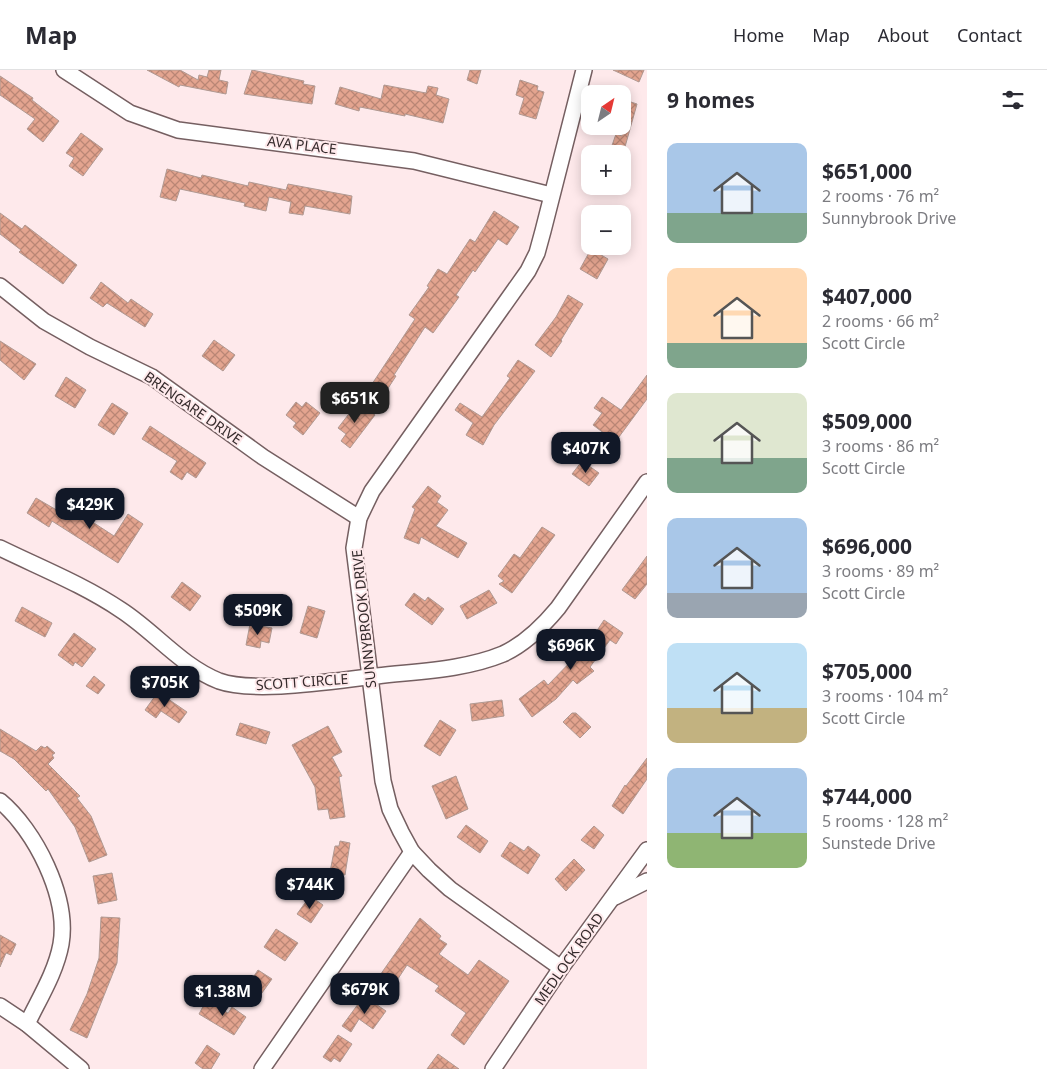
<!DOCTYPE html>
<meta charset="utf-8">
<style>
:root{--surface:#fff;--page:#f2f2f3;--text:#2b2b33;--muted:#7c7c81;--line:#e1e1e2;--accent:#111827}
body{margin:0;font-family:"Noto Sans",sans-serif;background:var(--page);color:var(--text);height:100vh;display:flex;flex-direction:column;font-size:19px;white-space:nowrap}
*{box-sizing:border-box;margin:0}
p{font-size:16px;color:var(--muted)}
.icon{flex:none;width:28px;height:28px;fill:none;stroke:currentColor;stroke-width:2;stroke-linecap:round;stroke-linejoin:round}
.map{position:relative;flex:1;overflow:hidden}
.details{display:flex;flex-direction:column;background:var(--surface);width:400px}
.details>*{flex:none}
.needle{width:32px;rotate:35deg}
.fabs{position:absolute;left:581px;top:15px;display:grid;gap:10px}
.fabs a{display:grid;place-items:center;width:50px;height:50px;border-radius:10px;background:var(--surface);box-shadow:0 2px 12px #0003;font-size:25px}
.price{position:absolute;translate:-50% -42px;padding:0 11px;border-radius:10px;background:var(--accent);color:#fff;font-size:16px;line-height:32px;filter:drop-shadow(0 1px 2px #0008)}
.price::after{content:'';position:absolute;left:50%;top:30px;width:15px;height:11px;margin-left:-8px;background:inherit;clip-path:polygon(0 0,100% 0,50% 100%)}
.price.on{background:#222;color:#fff}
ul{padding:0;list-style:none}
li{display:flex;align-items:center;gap:15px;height:125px;padding:0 20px}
li span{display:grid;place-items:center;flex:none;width:140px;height:100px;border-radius:10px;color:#555}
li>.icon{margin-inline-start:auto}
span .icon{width:60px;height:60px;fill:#fffc;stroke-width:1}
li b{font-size:21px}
h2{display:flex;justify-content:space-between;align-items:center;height:60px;padding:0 20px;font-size:21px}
header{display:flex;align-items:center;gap:30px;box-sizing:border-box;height:70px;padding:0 25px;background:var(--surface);border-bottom:1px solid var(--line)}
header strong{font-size:24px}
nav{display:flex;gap:28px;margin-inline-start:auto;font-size:18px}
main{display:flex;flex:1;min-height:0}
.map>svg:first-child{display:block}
.building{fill:url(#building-cross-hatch);stroke:#b09992}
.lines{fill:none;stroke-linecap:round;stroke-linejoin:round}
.minor-casing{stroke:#755f61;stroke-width:18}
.minor{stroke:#fff;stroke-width:15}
.labels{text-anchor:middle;stroke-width:4;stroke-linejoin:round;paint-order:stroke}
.street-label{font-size:14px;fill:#362c2d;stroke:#fee9eb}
</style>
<header>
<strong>Map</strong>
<nav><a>Home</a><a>Map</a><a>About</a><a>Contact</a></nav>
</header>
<main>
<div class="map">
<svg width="647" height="999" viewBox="0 0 647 999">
<defs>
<pattern id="building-cross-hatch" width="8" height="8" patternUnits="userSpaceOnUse" patternTransform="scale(1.25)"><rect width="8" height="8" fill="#e3a48f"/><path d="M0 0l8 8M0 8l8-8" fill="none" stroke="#b98675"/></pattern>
</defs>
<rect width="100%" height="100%" fill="#fee9eb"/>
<g class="building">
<polygon points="147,0 180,0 198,10 199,5 207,7 209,0 221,0 219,10 228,12 226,24 180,15 179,17"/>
<polygon points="252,0 304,11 303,14 315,16 312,34 244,24"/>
<polygon points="470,0 481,0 477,14 467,10"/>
<polygon points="613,0 644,0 639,12"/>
<polygon points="0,6 33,28 32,30 59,51 43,72 27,59 35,49 0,25"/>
<polygon points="520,10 538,16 537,20 544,22 536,49 519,44 524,28 516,25"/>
<polygon points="384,15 426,23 428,16 438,18 436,25 449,29 443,53 405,44 405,46 360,37 359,41 335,34 340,17 381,29"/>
<polygon points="622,29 637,34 623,84 609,84 616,64 622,66"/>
<polygon points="81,63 103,79 83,106 69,96 74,88 66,83"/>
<polygon points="167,99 201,108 202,105 248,116 249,112 286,120 288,114 352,126 350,144 305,136 303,145 289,143 291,132 269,127 266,141 244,136 245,133 180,119 176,131 160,127"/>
<polygon points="494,141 519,157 507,175 498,169 475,202 473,200 456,225 459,227 433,263 425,257 394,305 396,306 385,323 372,314 415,249 409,245 429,217 427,216 438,199 447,204 470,169 475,172"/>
<polygon points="0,143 22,159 25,155 77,195 63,214 19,182 21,180 0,164"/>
<polygon points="591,179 608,189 597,209 580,199"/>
<polygon points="101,212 128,233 131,229 153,244 145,257 107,233 103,237 90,228"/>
<polygon points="568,225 583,234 561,270 562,271 551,287 535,275 556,247"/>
<polygon points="214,270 235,285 223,301 202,286"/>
<polygon points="0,271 36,294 24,310 0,290"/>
<polygon points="518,290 535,301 494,355 483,375 466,365 473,353 455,340 460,333 482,347 510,308 507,306"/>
<polygon points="647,305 647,329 613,375 602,367 605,364 593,355 602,343 594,338 602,327 621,340"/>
<polygon points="66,307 86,320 75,338 55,326"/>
<polygon points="296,332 302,337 306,332 320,343 303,365 293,357 296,353 286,345"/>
<polygon points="358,332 375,345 350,378 341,371 346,364 338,358"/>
<polygon points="112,333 128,343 114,365 98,355"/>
<polygon points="150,356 206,393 196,408 187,402 182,410 170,402 177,391 142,369"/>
<polygon points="582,391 599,403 589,416 572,404"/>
<polygon points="428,416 441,426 437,432 448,440 436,456 467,473 458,488 421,467 419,474 404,468 415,439 412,437"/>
<polygon points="36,428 72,449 77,442 114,466 128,444 143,454 118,493 52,451 49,457 27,443"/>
<polygon points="542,457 555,465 512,523 499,514 504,511 498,506 514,484 520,488"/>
<polygon points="647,486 647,514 635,529 622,520"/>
<polygon points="182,512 201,526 190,541 171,527"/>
<polygon points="489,520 497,533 467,549 460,536"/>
<polygon points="414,523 425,531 428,527 444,539 432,555 405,535"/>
<polygon points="308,536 325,541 317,568 300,563"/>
<polygon points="22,537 52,553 45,567 15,551"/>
<polygon points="604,550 623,563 616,574 610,570 590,597 594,601 577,614 573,610 556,629 532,647 519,629 544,610 548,615 581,581 582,583"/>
<polygon points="250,554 272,558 269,573 261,571 260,578 246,575"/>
<polygon points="74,563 96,579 82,597 75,592 73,596 58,585"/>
<polygon points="94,606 105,615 98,624 86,616"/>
<polygon points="158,622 187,642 179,653 161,641 156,648 145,640"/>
<polygon points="502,630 504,646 472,651 470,634"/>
<polygon points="572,643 576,643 591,657 580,668 563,652"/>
<polygon points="440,650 456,660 440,686 424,676"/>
<polygon points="240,653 270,662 266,674 236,665"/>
<polygon points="328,656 342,682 332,687 342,706 339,707 345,747 330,749 328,739 318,740 315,717 292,675"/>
<polygon points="0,659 36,681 41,676 45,678 47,676 55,683 52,685 54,688 48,694 80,726 77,728 91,746 107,785 89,792 75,757 48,719 46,721 14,689 0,681"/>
<polygon points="647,688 647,709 623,744 612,736 625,715 626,716"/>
<polygon points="456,706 468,739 446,749 432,716"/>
<polygon points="466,755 488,771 480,783 457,767"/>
<polygon points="594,756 604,765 594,779 581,770"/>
<polygon points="340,771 350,773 345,805 330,802 335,776 339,776"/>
<polygon points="510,772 524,781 528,776 540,785 528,804 501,786"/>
<polygon points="574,789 585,800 566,821 555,809"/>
<polygon points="112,803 117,830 98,834 93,806"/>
<polygon points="310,826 323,835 311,853 297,844"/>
<polygon points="101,847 120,848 117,893 87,968 70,960 87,924 99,888"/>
<polygon points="420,848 441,866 439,869 447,874 439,884 468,905 479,890 509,911 464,975 451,965 466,943 435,921 439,916 407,895 392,918 378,908"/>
<polygon points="276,859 298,873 285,891 264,877"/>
<polygon points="0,865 16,874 11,885 6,883 0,897"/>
<polygon points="258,900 272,909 259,927 246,918"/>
<polygon points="364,926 386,941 373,959 359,949 351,962 342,956"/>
<polygon points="206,931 228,943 232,937 246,947 234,965 199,944"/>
<polygon points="338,965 352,974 340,992 334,988 331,992 323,987"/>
<polygon points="207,975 220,984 211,999 203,999 195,993"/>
<polygon points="438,984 459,999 427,999"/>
</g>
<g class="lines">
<g class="minor-casing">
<g id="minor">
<polyline points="64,0 130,43 178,60 414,91 551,125"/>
<polyline points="0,216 44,251 90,277 152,307 263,387 359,448"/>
<path d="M 0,478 C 41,498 84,515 121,540 C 155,562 181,596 219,611 C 255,624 338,610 377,606 C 419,601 464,600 503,584 C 525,574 543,556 558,538 L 647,412"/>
<path d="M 0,731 C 35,760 69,827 61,874 C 56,902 39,929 27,954"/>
<polyline points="615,827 647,811"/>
<polyline points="561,898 450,819 429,800 412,782 401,762 390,739 383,711 354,478 359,448 372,421 528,201 537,183 543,161 584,0"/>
<polyline points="0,936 27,954 81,999"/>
<polyline points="262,999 412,782"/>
<polyline points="493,999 561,898 647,780"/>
</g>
</g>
<use href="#minor" class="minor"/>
</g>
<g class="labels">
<g class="street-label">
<text transform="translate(302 75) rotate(7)" y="5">AVA PLACE</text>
<text transform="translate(193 338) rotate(35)" y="5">BRENGARE DRIVE</text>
<text transform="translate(364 549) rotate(-96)" y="5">SUNNYBROOK DRIVE</text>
<text transform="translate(302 612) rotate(-4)" y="5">SCOTT CIRCLE</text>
<text transform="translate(569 889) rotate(-55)" y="5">MEDLOCK ROAD</text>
</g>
</g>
</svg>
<div class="fabs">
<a><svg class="needle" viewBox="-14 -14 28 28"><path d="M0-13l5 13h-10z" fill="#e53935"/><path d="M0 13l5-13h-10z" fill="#7c7c81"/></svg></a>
<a>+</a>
<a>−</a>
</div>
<b class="price on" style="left:355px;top:354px">$651K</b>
<b class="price" style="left:586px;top:404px">$407K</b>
<b class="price" style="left:90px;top:460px">$429K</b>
<b class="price" style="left:258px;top:566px">$509K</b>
<b class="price" style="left:571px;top:601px">$696K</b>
<b class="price" style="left:165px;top:638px">$705K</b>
<b class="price" style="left:310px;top:840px">$744K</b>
<b class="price" style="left:365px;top:945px">$679K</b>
<b class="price" style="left:223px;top:947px">$1.38M</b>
</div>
<section class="details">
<h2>9 homes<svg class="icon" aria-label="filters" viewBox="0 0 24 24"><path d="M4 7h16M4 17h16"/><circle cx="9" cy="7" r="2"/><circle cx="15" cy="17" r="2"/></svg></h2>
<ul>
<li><span style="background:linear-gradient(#a9c7e8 70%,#7fa58c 0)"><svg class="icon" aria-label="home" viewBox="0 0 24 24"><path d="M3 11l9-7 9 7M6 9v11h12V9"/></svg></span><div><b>$651,000</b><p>2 rooms · 76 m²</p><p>Sunnybrook Drive</p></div></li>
<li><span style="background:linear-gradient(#ffd9b3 75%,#7fa58c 0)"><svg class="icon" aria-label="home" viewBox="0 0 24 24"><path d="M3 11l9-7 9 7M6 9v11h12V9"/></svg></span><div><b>$407,000</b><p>2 rooms · 66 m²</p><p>Scott Circle</p></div></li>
<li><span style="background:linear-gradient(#dfe7d0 65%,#7fa58c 0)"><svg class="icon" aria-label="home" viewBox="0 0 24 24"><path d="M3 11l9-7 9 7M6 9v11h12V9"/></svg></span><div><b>$509,000</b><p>3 rooms · 86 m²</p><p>Scott Circle</p></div></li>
<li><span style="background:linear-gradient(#a9c7e8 75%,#9aa5b1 0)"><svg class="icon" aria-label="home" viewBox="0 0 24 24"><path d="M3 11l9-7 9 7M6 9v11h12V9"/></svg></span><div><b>$696,000</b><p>3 rooms · 89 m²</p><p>Scott Circle</p></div></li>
<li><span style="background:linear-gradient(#bfe0f5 65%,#c2b280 0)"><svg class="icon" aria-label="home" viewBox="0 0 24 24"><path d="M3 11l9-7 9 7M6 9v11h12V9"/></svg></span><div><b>$705,000</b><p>3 rooms · 104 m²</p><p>Scott Circle</p></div></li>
<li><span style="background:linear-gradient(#a9c7e8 65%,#8fb573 0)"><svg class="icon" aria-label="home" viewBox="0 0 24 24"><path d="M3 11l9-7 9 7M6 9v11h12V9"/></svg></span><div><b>$744,000</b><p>5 rooms · 128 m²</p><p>Sunstede Drive</p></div></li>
</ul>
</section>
</main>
